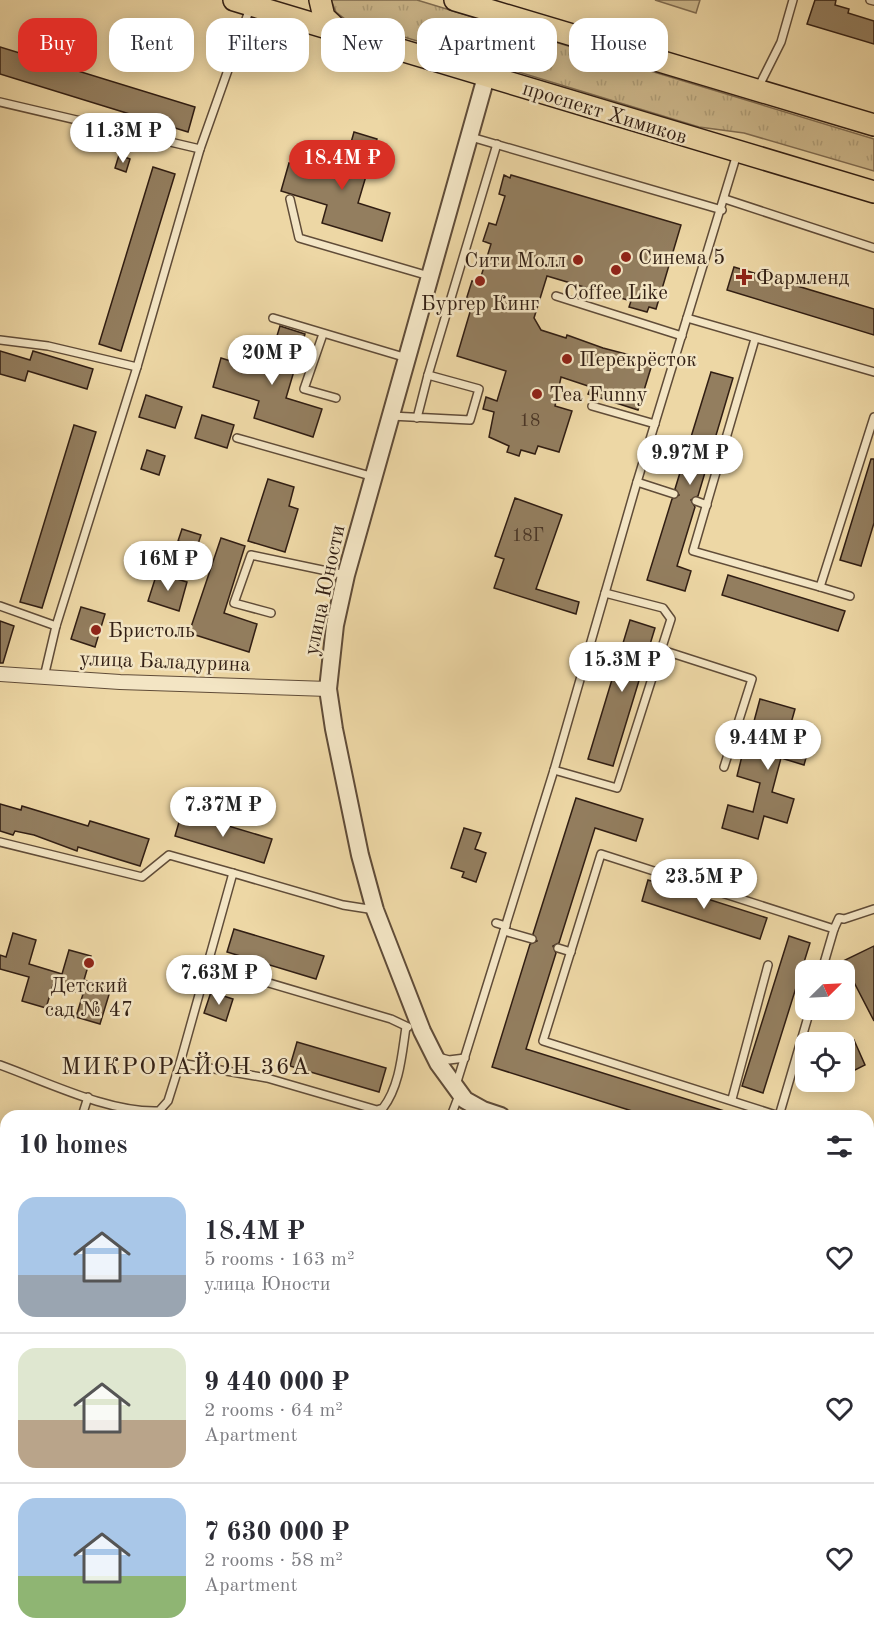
<!DOCTYPE html>
<meta charset="utf-8">
<style>
:root{--surface:#fff;--page:#f7f7f7;--text:#2b2b33;--muted:#7c7c81;--line:#e1e1e2;--accent:#d93025}
body{margin:0;font-family:"Old Standard TT",serif;background:var(--page);color:var(--text);height:100vh;display:flex;flex-direction:column;font-size:22px;white-space:nowrap}
*{box-sizing:border-box;margin:0}
p{font-size:20px;color:var(--muted)}
.icon{flex:none;width:33px;height:33px;fill:none;stroke:currentColor;stroke-width:2;stroke-linecap:round;stroke-linejoin:round}
.map{position:relative;flex:1;overflow:hidden}
.drawer{position:absolute;left:0px;top:1110px;width:874px;height:534px;display:flex;flex-direction:column;background:var(--surface);border-radius:18px 18px 0 0;box-shadow:0 3px 15px #0003}
.drawer>*{flex:none}
.hud{position:absolute;left:18px;top:18px;width:838px;height:54px;display:flex;gap:12px}
.needle{width:39px;rotate:66deg}
.buttons{position:absolute;left:795px;top:960px;display:grid;gap:12px}
.buttons a{display:grid;place-items:center;width:60px;height:60px;border-radius:12px;background:var(--surface);box-shadow:0 3px 15px #0003;font-size:30px}
.price{position:absolute;translate:-50% -51px;padding:0 14px;border-radius:21px;background:#fff;color:#222;font-size:20px;line-height:39px;filter:drop-shadow(0 2px 3px #0008)}
.price::after{content:'';position:absolute;left:50%;top:36px;width:18px;height:14px;margin-left:-9px;background:inherit;clip-path:polygon(0 0,100% 0,50% 100%)}
.price.on{background:var(--accent);color:#fff}
ul{padding:0;list-style:none}
li{display:flex;align-items:center;gap:18px;height:150px;padding:0 18px}
li+li{border-top:2px solid var(--line)}
li span{display:grid;place-items:center;flex:none;width:168px;height:120px;border-radius:18px;color:#555}
li>.icon{margin-inline-start:auto}
span .icon{width:72px;height:72px;fill:#fffc;stroke-width:1}
li b{font-size:26px}
h2{display:flex;justify-content:space-between;align-items:center;height:72px;padding:0 18px;font-size:26px}
.chip{padding:0 21px;border-radius:18px;background:var(--surface);box-shadow:0 3px 15px #0003;font-size:21px;line-height:54px}
.chip.on{background:var(--accent);color:#fff}
.map>svg:first-child{display:block}
.grass{fill:url(#grass-tufts);stroke:#7f6b50;stroke-width:1.5}
.park{fill:#cdb88c;stroke:#7f6b50;stroke-width:1.5}
.building{fill:#937e5f;stroke:#311e13;stroke-width:1.5}
.lines{fill:none;stroke-linecap:round;stroke-linejoin:round}
.service-casing{stroke:#604c38;stroke-width:10}
.minor-casing{stroke:#604c38;stroke-width:16}
.tertiary-casing{stroke:#604c38;stroke-width:20}
.secondary-casing{stroke:#311e13;stroke-width:22}
.primary-casing{stroke:#311e13;stroke-width:24}
.service{stroke:#f3e5c4;stroke-width:7}
.minor{stroke:#f3e5c4;stroke-width:14}
.tertiary{stroke:#f3e5c4;stroke-width:16}
.secondary{stroke:#f3e5c4;stroke-width:20}
.primary{stroke:#edd7a5;stroke-width:21}
.poi-dot{fill:#8f2418;stroke:#f3e5c4;stroke-width:2}
.labels{text-anchor:middle;stroke-width:5;stroke-linejoin:round;paint-order:stroke}
.number-label{font-size:18px;fill:#4a3626}
.street-label{font-size:21px;fill:#311e13;stroke:#f3e5c4}
.poi-label{font-size:21px;fill:#311e13;stroke:#f3e5c4;text-anchor:start}
.quarter-label{font-size:24px;letter-spacing:1.5px;fill:#311e13;stroke:#f3e5c4}
</style>
<div class="map">
<svg width="874" height="1644" viewBox="0 0 874 1644">
<defs>
<pattern id="grass-tufts" width="24" height="20" patternUnits="userSpaceOnUse" patternTransform="scale(1.5)"><rect width="24" height="20" fill="#cdb88c"/><path d="M3 7l-1-3M5 7V3M7 7l1-3M15 17l-1-3M17 17v-4M19 17l1-3" fill="none" stroke="#b09e78"/></pattern>
</defs>
<rect width="100%" height="100%" fill="#edd7a5"/>
<filter id="stains"><feTurbulence type="fractalNoise" baseFrequency=".00333" numOctaves="4"/><feColorMatrix values="0 0 0 0 .2 0 0 0 0 .09 0 0 0 0 .02 0 0 0 .5 -.17"/></filter>
<radialGradient id="worn" r=".72"><stop offset=".6" stop-color="#630" stop-opacity="0"/><stop offset="1" stop-color="#630" stop-opacity=".3"/></radialGradient>
<polygon class="grass" points="331,0 417,0 874,139 874,171 744,133 699,127 345,19 336,12"/>
<g class="park">
<polygon points="655,0 700,0 696,13"/>
<polygon points="869,1129 874,1131 874,1198 869,1196"/>
</g>
<g class="building">
<polygon points="815,0 836,0 835,5 849,9 848,13 874,21 874,44 807,24"/>
<polygon points="0,47 195,107 188,132 0,74"/>
<polygon points="339,52 360,57 356,69 336,63"/>
<polygon points="354,132 377,139 358,203 390,213 382,241 322,223 327,205 281,191 289,163 341,178"/>
<polygon points="119,155 130,159 126,172 115,168"/>
<polygon points="153,167 175,174 121,351 99,344"/>
<polygon points="504,175 510,178 511,175 681,225 656,309 649,307 647,312 629,307 631,301 547,276 534,318 541,330 566,338 567,335 603,348 653,361 638,410 588,394 591,387 561,377 555,406 572,411 559,452 538,446 535,454 521,450 519,456 507,452 509,446 489,437 494,412 483,409 486,397 497,401 506,371 457,356 473,302 466,300 472,281 479,283 491,244 483,241 489,223 496,225 505,196 499,194"/>
<polygon points="734,267 874,309 874,335 727,290"/>
<polygon points="280,326 305,334 286,398 322,409 313,437 254,418 259,401 213,387 221,358 266,372"/>
<polygon points="0,351 30,360 33,351 93,369 87,389 28,371 25,381 0,374"/>
<polygon points="711,372 733,378 698,496 691,500 695,507 677,566 691,571 685,591 647,580 672,499 679,495 675,489"/>
<polygon points="146,395 182,407 175,428 139,417"/>
<polygon points="202,415 234,425 227,448 195,438"/>
<polygon points="74,425 96,432 42,608 20,602"/>
<polygon points="147,450 165,456 159,475 141,469"/>
<polygon points="871,459 874,459 874,523 861,566 840,560"/>
<polygon points="268,479 294,487 289,506 298,509 285,552 248,541"/>
<polygon points="515,498 562,515 536,589 579,602 576,614 494,588 504,559 495,556"/>
<polygon points="182,529 201,535 197,547 178,541"/>
<polygon points="221,538 245,546 224,613 257,624 249,652 189,633"/>
<polygon points="157,573 187,582 179,611 148,601"/>
<polygon points="728,575 845,611 838,631 722,595"/>
<polygon points="81,607 105,614 95,647 71,639"/>
<polygon points="630,620 655,628 613,766 588,759"/>
<polygon points="0,621 14,626 3,663 0,663"/>
<polygon points="760,699 795,709 788,734 811,740 804,765 781,758 772,792 794,799 787,823 764,816 758,839 722,828 728,805 753,812 760,783 737,776 743,752 768,759 775,731 753,725"/>
<polygon points="576,798 643,819 636,841 595,828 559,943 553,946 556,953 526,1049 731,1113 731,1116 648,1116 492,1067 530,944 537,941 533,934"/>
<polygon points="0,804 21,810 22,806 88,826 90,821 149,839 140,866 78,847 77,851 34,835 15,831 13,835 0,831"/>
<polygon points="182,812 272,839 264,863 175,836"/>
<polygon points="464,828 481,833 475,849 486,853 476,882 462,877 464,872 451,868"/>
<polygon points="648,880 767,918 760,939 642,901"/>
<polygon points="234,929 324,956 316,979 227,952"/>
<polygon points="13,933 36,940 29,964 62,974 69,950 91,956 84,980 111,988 100,1024 76,1017 83,994 53,985 46,1008 22,1001 29,977 0,969 0,955 6,957"/>
<polygon points="789,936 810,943 763,1093 742,1086"/>
<polygon points="874,946 874,1021 843,961"/>
<polygon points="211,992 233,999 226,1021 204,1013"/>
<polygon points="854,1040 865,1065 853,1071 844,1053 844,1045"/>
<polygon points="297,1042 386,1068 379,1092 290,1066"/>
</g>
<g class="lines">
<g class="service-casing">
<g id="service">
<polyline points="870,0 874,1"/>
<polyline points="758,88 781,42 793,0"/>
<polyline points="0,102 200,149"/>
<polyline points="471,137 722,210"/>
<polyline points="290,199 299,238 429,276"/>
<polyline points="725,199 874,248"/>
<polyline points="556,296 682,336"/>
<polyline points="273,318 407,358"/>
<polyline points="687,318 874,372"/>
<polyline points="323,334 304,389 336,398"/>
<polyline points="755,339 693,551 820,587 874,417"/>
<polyline points="0,340 48,346 137,367"/>
<polyline points="428,375 497,144"/>
<polyline points="592,406 655,424"/>
<polyline points="391,416 470,420 479,389 428,375 417,418"/>
<polyline points="237,438 374,477"/>
<polyline points="637,482 674,494"/>
<polyline points="696,501 707,505"/>
<polyline points="820,587 850,596"/>
<polyline points="0,606 56,626"/>
<polyline points="271,613 234,603 251,555 346,575"/>
<polyline points="662,650 752,679 724,767"/>
<polyline points="44,677 56,626 137,367 200,149 250,8"/>
<polyline points="554,770 617,788 671,619 663,608 605,593"/>
<polyline points="0,842 142,877 169,855 233,873"/>
<polyline points="496,923 506,926"/>
<polyline points="834,929 839,918 844,919 874,909"/>
<polyline points="504,931 532,939"/>
<polyline points="558,948 571,952"/>
<polyline points="208,965 391,1019 408,1027"/>
<polyline points="438,1057 449,1060 465,1058"/>
<path d="M 180,1063 L 267,1078 L 377,1110 L 383,1108 C 400,1086 402,1053 406,1027"/>
<path d="M 0,1065 C 47,1082 109,1113 159,1111 L 168,1101 L 180,1063 L 233,873 L 343,905 L 375,910"/>
<polyline points="456,1085 554,770 637,482 737,154"/>
<polyline points="732,1099 768,965"/>
<polyline points="82,1116 88,1097"/>
<polyline points="451,1116 459,1095"/>
<polyline points="779,1116 543,1041 601,854 834,929 822,970"/>
<polyline points="779,1116 810,1010"/>
<polyline points="552,1641 561,1644"/>
<polyline points="382,1644 389,1638"/>
<polyline points="698,1644 700,1638"/>
</g>
</g>
<g class="minor-casing">
<polyline id="minor" points="0,674 120,682 328,689"/>
</g>
<g class="tertiary-casing">
<g id="tertiary">
<polyline points="486,77 346,575 335,625 328,689 334,729 360,855 375,910 422,1031 438,1063 465,1100 483,1110 501,1116"/>
<polyline points="868,1226 874,1228"/>
</g>
</g>
<g class="secondary-casing">
<g id="secondary">
<polyline points="0,1295 6,1300"/>
<polyline points="470,1638 476,1644"/>
<polyline points="490,1638 496,1644"/>
</g>
</g>
<g class="primary-casing">
<g id="primary">
<polyline points="234,0 874,192"/>
<polyline points="320,0 324,17 339,31"/>
<polyline points="455,0 874,125"/>
</g>
</g>
<use href="#service" class="service"/>
<use href="#minor" class="minor"/>
<use href="#tertiary" class="tertiary"/>
<use href="#secondary" class="secondary"/>
<use href="#primary" class="primary"/>
</g>
<g class="poi-dot">
<circle cx="626" cy="257" r="6"/>
<circle cx="578" cy="260" r="6"/>
<circle cx="616" cy="270" r="6"/>
<path d="M741 268h6v6h6v6h-6v6h-6v-6h-6v-6h6z"/>
<circle cx="480" cy="281" r="6"/>
<circle cx="567" cy="359" r="6"/>
<circle cx="537" cy="394" r="6"/>
<circle cx="96" cy="630" r="6"/>
<circle cx="89" cy="963" r="6"/>
</g>
<g class="labels">
<g class="number-label">
<text x="530" y="426">18</text>
<text x="528" y="541">18Г</text>
</g>
<g class="street-label">
<text transform="translate(605 112) rotate(17)" y="7">проспект Химиков</text>
<text transform="translate(324 590) rotate(-78)" y="7">улица Юности</text>
<text transform="translate(165 661) rotate(2)" y="7">улица Баладурина</text>
</g>
<g class="poi-label">
<text x="638" y="264">Синема 5</text>
<text x="566" y="267" text-anchor="end">Сити Молл</text>
<text x="756" y="284">Фармленд</text>
<text x="616" y="299" text-anchor="middle">Coffee Like</text>
<text x="480" y="310" text-anchor="middle">Бургер Кинг</text>
<text x="579" y="366">Перекрёсток</text>
<text x="549" y="401">Tea Funny</text>
<text x="108" y="637">Бристоль</text>
<text x="89" y="992" text-anchor="middle">Детский<tspan x="89" dy="24">сад № 47</tspan></text>
</g>
<g class="quarter-label">
<text x="186" y="1074">МИКРОРАЙОН 36А</text>
</g>
</g>
<rect width="100%" height="100%" filter="url(#stains)"/>
<rect width="100%" height="100%" fill="url(#worn)"/>
</svg>
<div class="buttons">
<a><svg class="needle" viewBox="-14 -14 28 28"><path d="M0-13l5 13h-10z" fill="#e53935"/><path d="M0 13l5-13h-10z" fill="#7c7c81"/></svg></a>
<a><svg class="icon" aria-label="locate" viewBox="0 0 24 24"><circle cx="12" cy="12" r="6"/><path d="M12 2v4M12 18v4M2 12h4M18 12h4"/></svg></a>
</div>
<b class="price" style="left:123px;top:164px">11.3M ₽</b>
<b class="price on" style="left:342px;top:191px">18.4M ₽</b>
<b class="price" style="left:272px;top:386px">20M ₽</b>
<b class="price" style="left:690px;top:486px">9.97M ₽</b>
<b class="price" style="left:168px;top:592px">16M ₽</b>
<b class="price" style="left:622px;top:693px">15.3M ₽</b>
<b class="price" style="left:768px;top:771px">9.44M ₽</b>
<b class="price" style="left:223px;top:838px">7.37M ₽</b>
<b class="price" style="left:704px;top:910px">23.5M ₽</b>
<b class="price" style="left:219px;top:1006px">7.63M ₽</b>
<div class="hud">
<a class="chip on">Buy</a>
<a class="chip">Rent</a>
<a class="chip">Filters</a>
<a class="chip">New</a>
<a class="chip">Apartment</a>
<a class="chip">House</a>
</div>
<section class="drawer">
<h2>10 homes<svg class="icon" aria-label="filters" viewBox="0 0 24 24"><path d="M4 7h16M4 17h16"/><circle cx="9" cy="7" r="2"/><circle cx="15" cy="17" r="2"/></svg></h2>
<ul>
<li><span style="background:linear-gradient(#a9c7e8 65%,#9aa5b1 0)"><svg class="icon" aria-label="home" viewBox="0 0 24 24"><path d="M3 11l9-7 9 7M6 9v11h12V9"/></svg></span><div><b>18.4M ₽</b><p>5 rooms · 163 m²</p><p>улица Юности</p></div><svg class="icon" aria-label="heart" viewBox="0 0 24 24"><path d="M12 20l-8-8c-3-5 5-10 8-4 3-6 11-1 8 4z"/></svg></li>
<li><span style="background:linear-gradient(#dfe7d0 60%,#b9a48a 0)"><svg class="icon" aria-label="home" viewBox="0 0 24 24"><path d="M3 11l9-7 9 7M6 9v11h12V9"/></svg></span><div><b>9 440 000 ₽</b><p>2 rooms · 64 m²</p><p>Apartment</p></div><svg class="icon" aria-label="heart" viewBox="0 0 24 24"><path d="M12 20l-8-8c-3-5 5-10 8-4 3-6 11-1 8 4z"/></svg></li>
<li><span style="background:linear-gradient(#a9c7e8 65%,#8fb573 0)"><svg class="icon" aria-label="home" viewBox="0 0 24 24"><path d="M3 11l9-7 9 7M6 9v11h12V9"/></svg></span><div><b>7 630 000 ₽</b><p>2 rooms · 58 m²</p><p>Apartment</p></div><svg class="icon" aria-label="heart" viewBox="0 0 24 24"><path d="M12 20l-8-8c-3-5 5-10 8-4 3-6 11-1 8 4z"/></svg></li>
</ul>
</section>
</div>
